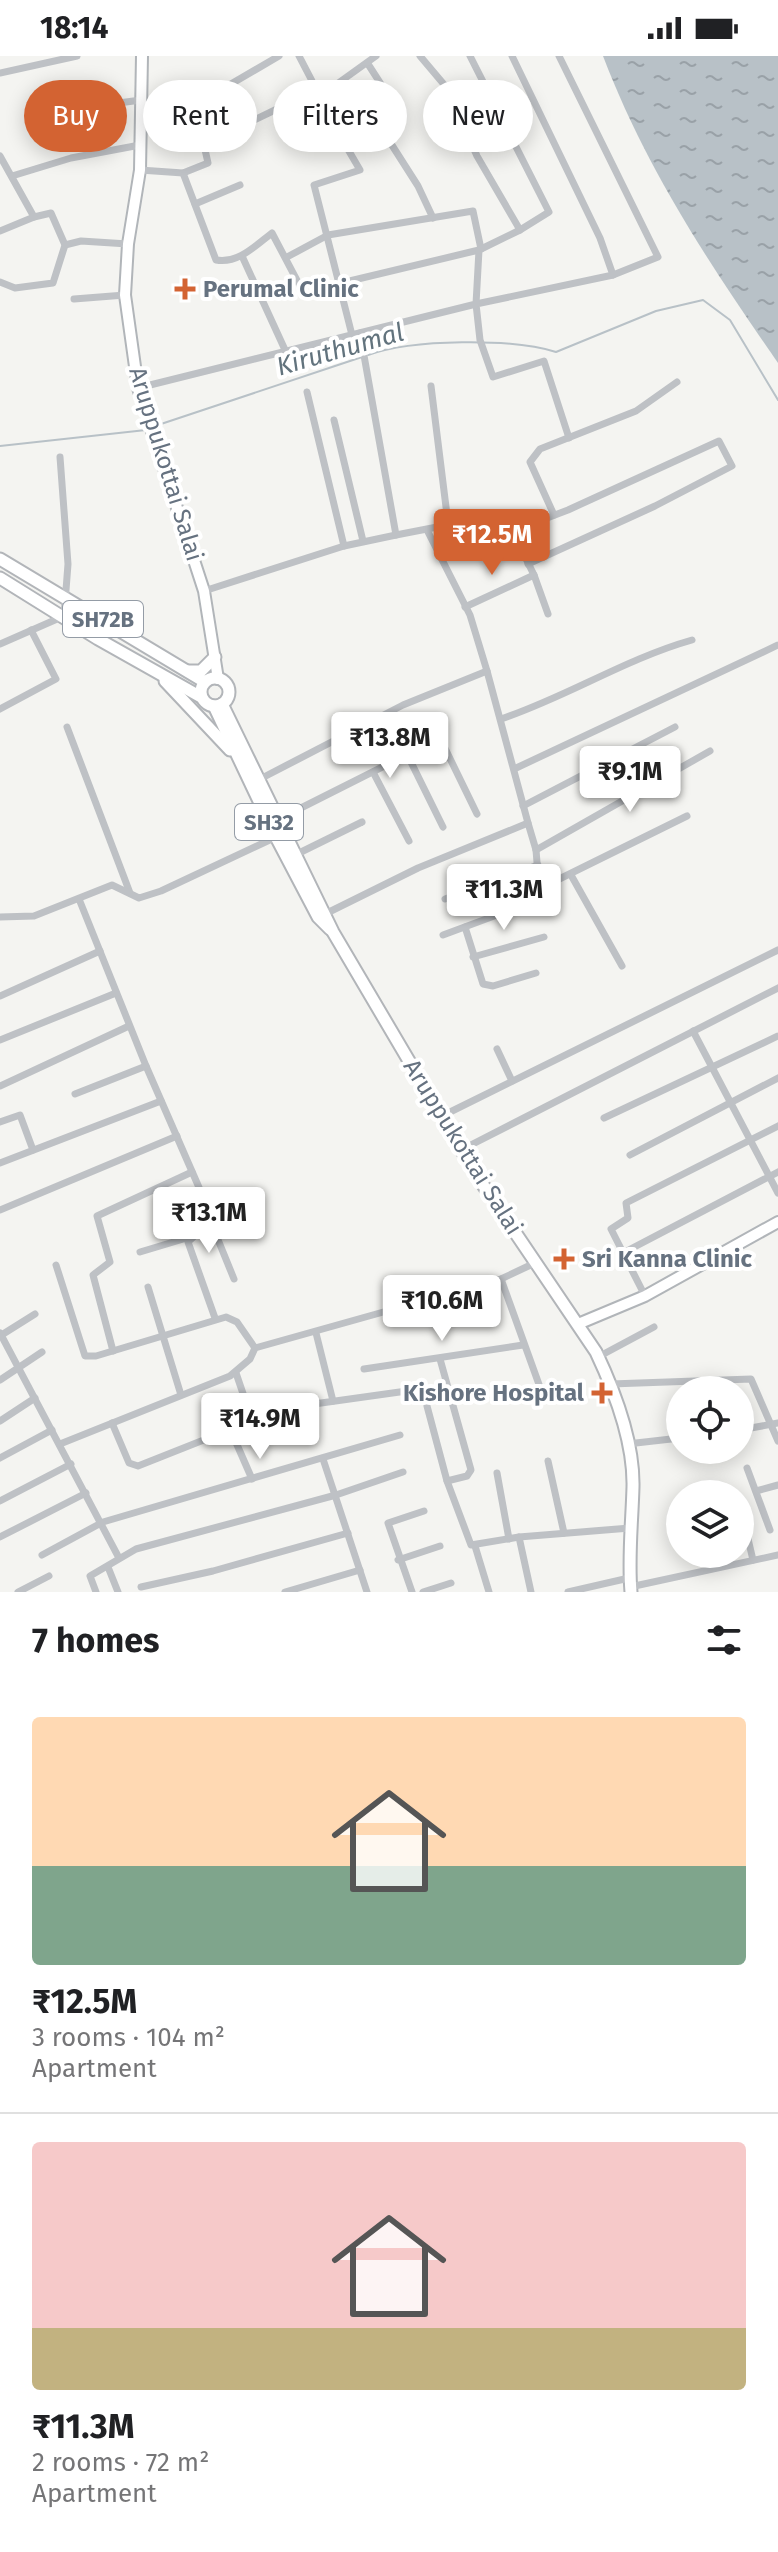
<!DOCTYPE html>
<meta charset="utf-8">
<style>
:root{--surface:#fff;--page:#f6f6f6;--text:#202124;--muted:#757577;--line:#e0e0e0;--accent:#d36332}
body{margin:0;font-family:"Fira Sans",sans-serif;background:var(--page);color:var(--text);height:100vh;display:flex;flex-direction:column;font-size:30px;white-space:nowrap}
*{box-sizing:border-box;margin:0}
p{font-size:26px;color:var(--muted)}
.icon{flex:none;width:44px;height:44px;fill:none;stroke:currentColor;stroke-width:2;stroke-linecap:round;stroke-linejoin:round}
.map{position:relative;height:1536px;overflow:hidden}
.drawer{display:flex;flex-direction:column;background:var(--surface);flex:1}
.drawer>*{flex:none}
.banner{position:absolute;left:24px;top:24px;width:730px;height:72px;display:flex;gap:16px}
.buttons{position:absolute;left:666px;top:1320px;display:grid;gap:16px}
.buttons a{display:grid;place-items:center;width:88px;height:88px;border-radius:50%;background:var(--surface);box-shadow:0 4px 20px #0003;font-size:40px}
.price{position:absolute;translate:-50% -68px;padding:0 18px;border-radius:8px;background:#fff;color:#222;font-size:26px;line-height:52px;filter:drop-shadow(0 2px 4px #0008)}
.price::after{content:'';position:absolute;left:50%;top:48px;width:24px;height:18px;margin-left:-12px;background:inherit;clip-path:polygon(0 0,100% 0,50% 100%)}
.price.current{background:var(--accent);color:#fff}
ul{padding:0;list-style:none}
li{display:grid;align-content:center;gap:16px;height:424px;padding:0 32px}
li+li{border-top:2px solid var(--line)}
li span{display:grid;place-items:center;height:248px;border-radius:8px;color:#555}
li>.icon{margin-inline-start:auto}
span .icon{width:144px;height:144px;fill:#fffc;stroke-width:1}
li b{font-size:34px}
h2{display:flex;justify-content:space-between;align-items:center;height:96px;padding:0 32px;font-size:34px}
.pill{padding:0 28px;border-radius:36px;background:var(--surface);box-shadow:0 4px 20px #0003;font-size:28px;line-height:72px}
.pill.current{background:var(--accent);color:#fff}
.status{display:flex;justify-content:space-between;align-items:center;height:56px;padding:0 40px;background:var(--surface);direction:ltr}
.status svg{height:22px;fill:currentColor}
.map>svg:first-child{display:block}
.water{fill:url(#water-ripples)}
.lines{fill:none;stroke-linecap:round;stroke-linejoin:round}
.stream{stroke:#b8c1c7;stroke-width:2}
.secondary-casing{stroke:#b1b5b9;stroke-width:14}
.primary-casing{stroke:#b2b5b9;stroke-width:15}
.street{stroke:#bec1c5;stroke-width:7}
.secondary{stroke:#fff;stroke-width:10}
.primary{stroke:#fff;stroke-width:11}
.poi-dot{fill:#d36332;stroke:#fff;stroke-width:3}
.labels{text-anchor:middle;stroke-width:8;stroke-linejoin:round;paint-order:stroke}
.shield{fill:#fff;stroke:#949ca6;stroke-width:2}
.shield-label{font-size:22px;font-weight:bold;fill:#667280}
.poi-label{font-size:24px;font-weight:bold;fill:#667280;stroke:#fff;text-anchor:start}
.street-label{font-size:24px;fill:#667280;stroke:#fff}
.water-label{font-size:26px;font-style:italic;fill:#62737d;stroke:#fff}
</style>
<div class="status"><b>18:14</b><svg viewBox="0 0 49 12"><path d="M0 12V9h3v3zM5 12V6h3v6zM10 12V3h3v9zM15 12V0h3v12zM26 1h20v11H26zM47 4h2v5h-2z"/></svg></div>
<div class="map">
<svg width="778" height="1536" viewBox="0 0 778 1536">
<defs>
<pattern id="water-ripples" width="26" height="14" patternUnits="userSpaceOnUse" patternTransform="scale(2)"><rect width="26" height="14" fill="#b8c1c7"/><path d="M2 4q2-2 4 0t4 0M15 11q2-2 4 0t4 0" fill="none" stroke="#99a1a7"/></pattern>
</defs>
<rect width="100%" height="100%" fill="#f4f4f1"/>
<path class="water" d="M 603,0 L 778,0 L 778,307 C 709,207 647,115 603,0 Z"/>
<g class="lines">
<g class="stream">
<path d="M 368,299 C 412,283 512,282 556,296 L 656,255 L 703,244 L 730,264 L 778,344"/>
<polyline points="155,370 362,301"/>
<polyline points="0,390 146,374"/>
</g>
<g class="secondary-casing">
<g id="secondary">
<polyline points="142,0 140,114 128,188 125,239 138,332 204,535 218,623"/>
<polyline points="578,1268 645,1240 778,1166"/>
</g>
</g>
<g class="primary-casing">
<g id="primary">
<polyline points="0,503 205,626"/>
<polyline points="0,522 98,583 201,641"/>
<polyline points="188,615 201,615 215,601"/>
<circle cx="215" cy="636" r="14"/>
<polyline points="165,625 230,694"/>
<path d="M 222,648 L 333,876 L 475,1117 L 596,1296 C 615,1336 634,1386 633,1431 C 632,1467 628,1501 631,1536"/>
<polyline points="214,650 276,781 318,861 330,873"/>
</g>
</g>
<g class="street">
<polyline points="299,0 323,46"/>
<polyline points="470,0 549,156 520,174"/>
<polyline points="512,0 600,182 613,219 476,248 480,284 493,321 544,305 569,382"/>
<polyline points="559,0 658,201 613,219"/>
<polyline points="368,8 395,50 374,61 418,130 433,162"/>
<polyline points="0,17 77,0"/>
<polyline points="59,55 141,44"/>
<polyline points="204,88 277,53 290,36"/>
<polyline points="0,100 34,161 51,157 65,189 53,227 15,232 0,226"/>
<polyline points="140,114 183,117 208,107 195,49 279,0"/>
<path d="M 183,117 L 216,204 C 238,208 255,190 272,177 L 301,232"/>
<polyline points="12,120 71,102 140,89"/>
<polyline points="195,148 240,129"/>
<polyline points="0,175 34,161"/>
<polyline points="65,189 81,185 128,188"/>
<polyline points="242,200 286,296"/>
<polyline points="287,201 328,179 473,155 481,193"/>
<polyline points="337,228 479,194"/>
<polyline points="74,243 125,239"/>
<polyline points="352,279 314,129 360,114 322,49 330,33 376,0"/>
<polyline points="431,330 448,467"/>
<polyline points="138,332 476,248 479,194 520,174 477,100 447,32 420,0"/>
<polyline points="307,336 344,490"/>
<polyline points="334,364 363,485"/>
<polyline points="554,459 530,406 540,393 636,355 677,326"/>
<polyline points="427,474 470,559 487,615"/>
<polyline points="513,475 568,454 719,385 732,410 655,450 528,508"/>
<polyline points="396,479 504,458 534,519 548,558"/>
<polyline points="204,535 344,490 396,479 360,277"/>
<polyline points="465,551 534,519"/>
<polyline points="0,588 64,560 68,508 60,401"/>
<polyline points="0,653 56,623 31,574"/>
<path d="M 501,663 C 567,641 625,603 692,584"/>
<polyline points="67,671 130,837"/>
<polyline points="407,698 443,771"/>
<polyline points="514,713 778,589"/>
<polyline points="373,716 409,785"/>
<polyline points="260,723 403,649 487,615 528,767 418,812 327,857"/>
<polyline points="523,750 675,671"/>
<polyline points="279,763 440,682 477,758"/>
<polyline points="536,794 710,695"/>
<polyline points="297,798 362,766"/>
<polyline points="571,819 622,910"/>
<polyline points="541,832 687,760"/>
<polyline points="79,843 146,1010 211,1159 208,1168 188,1186 215,1262"/>
<polyline points="445,843 538,809"/>
<polyline points="0,861 34,860 112,829 139,842 161,835 276,781"/>
<polyline points="465,871 483,928 493,930 536,917"/>
<polyline points="443,879 540,843 536,794 528,767"/>
<polyline points="473,901 544,881"/>
<polyline points="0,940 100,895"/>
<polyline points="693,975 778,1137"/>
<polyline points="0,984 116,937"/>
<polyline points="497,993 512,1025"/>
<polyline points="0,1030 129,970"/>
<polyline points="75,1038 146,1010"/>
<polyline points="442,1060 778,894"/>
<polyline points="604,1062 778,980"/>
<polyline points="0,1066 20,1059 33,1094"/>
<polyline points="461,1094 778,932"/>
<polyline points="630,1099 778,1022"/>
<polyline points="0,1107 161,1045"/>
<polyline points="0,1154 177,1080"/>
<polyline points="210,1164 234,1223"/>
<polyline points="140,1196 190,1181"/>
<polyline points="621,1198 778,1116"/>
<polyline points="56,1209 85,1300 96,1300 226,1261 237,1266 255,1292"/>
<polyline points="501,1223 541,1334"/>
<polyline points="148,1231 181,1339"/>
<polyline points="645,1240 611,1173 628,1162 626,1147 778,1070"/>
<polyline points="0,1277 119,1502"/>
<polyline points="316,1277 333,1345"/>
<polyline points="0,1280 35,1258"/>
<polyline points="113,1295 93,1219 110,1206 97,1160 192,1116"/>
<polyline points="598,1301 654,1271"/>
<polyline points="440,1303 471,1414 467,1420 447,1425"/>
<polyline points="364,1313 523,1289"/>
<polyline points="236,1317 252,1364"/>
<polyline points="0,1324 42,1296"/>
<polyline points="611,1328 751,1323 778,1385"/>
<polyline points="427,1350 447,1425 471,1489 519,1481 630,1472"/>
<polyline points="0,1365 35,1342"/>
<polyline points="112,1367 129,1407 138,1410 264,1360 314,1348 421,1333"/>
<polyline points="740,1374 778,1367"/>
<polyline points="231,1375 252,1423"/>
<polyline points="60,1388 230,1320 250,1303 255,1292 501,1223 537,1206"/>
<polyline points="627,1388 680,1382"/>
<polyline points="0,1402 52,1374"/>
<polyline points="323,1403 367,1536"/>
<polyline points="548,1405 564,1477"/>
<polyline points="747,1412 770,1474"/>
<polyline points="497,1417 509,1483"/>
<polyline points="756,1435 778,1429"/>
<polyline points="0,1445 71,1408"/>
<polyline points="740,1449 753,1504"/>
<polyline points="0,1481 86,1437"/>
<polyline points="519,1481 531,1536"/>
<polyline points="475,1490 489,1536"/>
<polyline points="42,1499 103,1466 400,1379"/>
<polyline points="398,1504 440,1490"/>
<polyline points="108,1511 118,1536"/>
<polyline points="141,1531 213,1515 348,1477"/>
<polyline points="630,1531 778,1499"/>
<polyline points="18,1536 49,1520"/>
<polyline points="96,1536 90,1520 136,1493 336,1439 403,1416"/>
<polyline points="285,1536 360,1514"/>
<polyline points="412,1536 388,1467 424,1455"/>
<polyline points="423,1536 451,1527"/>
<polyline points="568,1536 629,1522"/>
</g>
<use href="#secondary" class="secondary"/>
<use href="#primary" class="primary"/>
</g>
<g class="poi-dot">
<path d="M181 221h8v8h8v8h-8v8h-8v-8h-8v-8h8z"/>
<path d="M560 1191h8v8h8v8h-8v8h-8v-8h-8v-8h8z"/>
<path d="M598 1325h8v8h8v8h-8v8h-8v-8h-8v-8h8z"/>
</g>
<g class="labels">
<g class="shield">
<rect x="63" y="545" width="80" height="36" rx="6"/>
<rect x="235" y="748" width="68" height="36" rx="6"/>
</g>
<g class="shield-label">
<text x="103" y="571">SH72B</text>
<text x="269" y="774">SH32</text>
</g>
<g class="poi-label">
<text x="203" y="241">Perumal Clinic</text>
<text x="582" y="1211">Sri Kanna Clinic</text>
<text x="584" y="1345" text-anchor="end">Kishore Hospital</text>
</g>
<g class="street-label">
<text transform="translate(166 408) rotate(73)" y="8">Aruppukottai Salai</text>
<text transform="translate(463 1091) rotate(58)" y="8">Aruppukottai Salai</text>
</g>
<g class="water-label">
<text transform="translate(340 293) rotate(-16)" y="9">Kiruthumal</text>
</g>
</g>
</svg>
<div class="buttons">
<a><svg class="icon" aria-label="locate" viewBox="0 0 24 24"><circle cx="12" cy="12" r="6"/><path d="M12 2v4M12 18v4M2 12h4M18 12h4"/></svg></a>
<a><svg class="icon" aria-label="layers" viewBox="0 0 24 24"><path d="M12 4l9 5-9 5-9-5zM3 14l9 5 9-5"/></svg></a>
</div>
<b class="price current" style="left:492px;top:521px">₹12.5M</b>
<b class="price" style="left:390px;top:724px">₹13.8M</b>
<b class="price" style="left:630px;top:758px">₹9.1M</b>
<b class="price" style="left:504px;top:876px">₹11.3M</b>
<b class="price" style="left:209px;top:1199px">₹13.1M</b>
<b class="price" style="left:442px;top:1287px">₹10.6M</b>
<b class="price" style="left:260px;top:1405px">₹14.9M</b>
<div class="banner">
<a class="pill current">Buy</a>
<a class="pill">Rent</a>
<a class="pill">Filters</a>
<a class="pill">New</a>
</div>
</div>
<section class="drawer">
<h2>7 homes<svg class="icon" aria-label="filters" viewBox="0 0 24 24"><path d="M4 7h16M4 17h16"/><circle cx="9" cy="7" r="2"/><circle cx="15" cy="17" r="2"/></svg></h2>
<ul>
<li><span style="background:linear-gradient(#ffd9b3 60%,#7fa58c 0)"><svg class="icon" aria-label="home" viewBox="0 0 24 24"><path d="M3 11l9-7 9 7M6 9v11h12V9"/></svg></span><div><b>₹12.5M</b><p>3 rooms · 104 m²</p><p>Apartment</p></div></li>
<li><span style="background:linear-gradient(#f6c9c9 75%,#c2b280 0)"><svg class="icon" aria-label="home" viewBox="0 0 24 24"><path d="M3 11l9-7 9 7M6 9v11h12V9"/></svg></span><div><b>₹11.3M</b><p>2 rooms · 72 m²</p><p>Apartment</p></div></li>
</ul>
</section>
